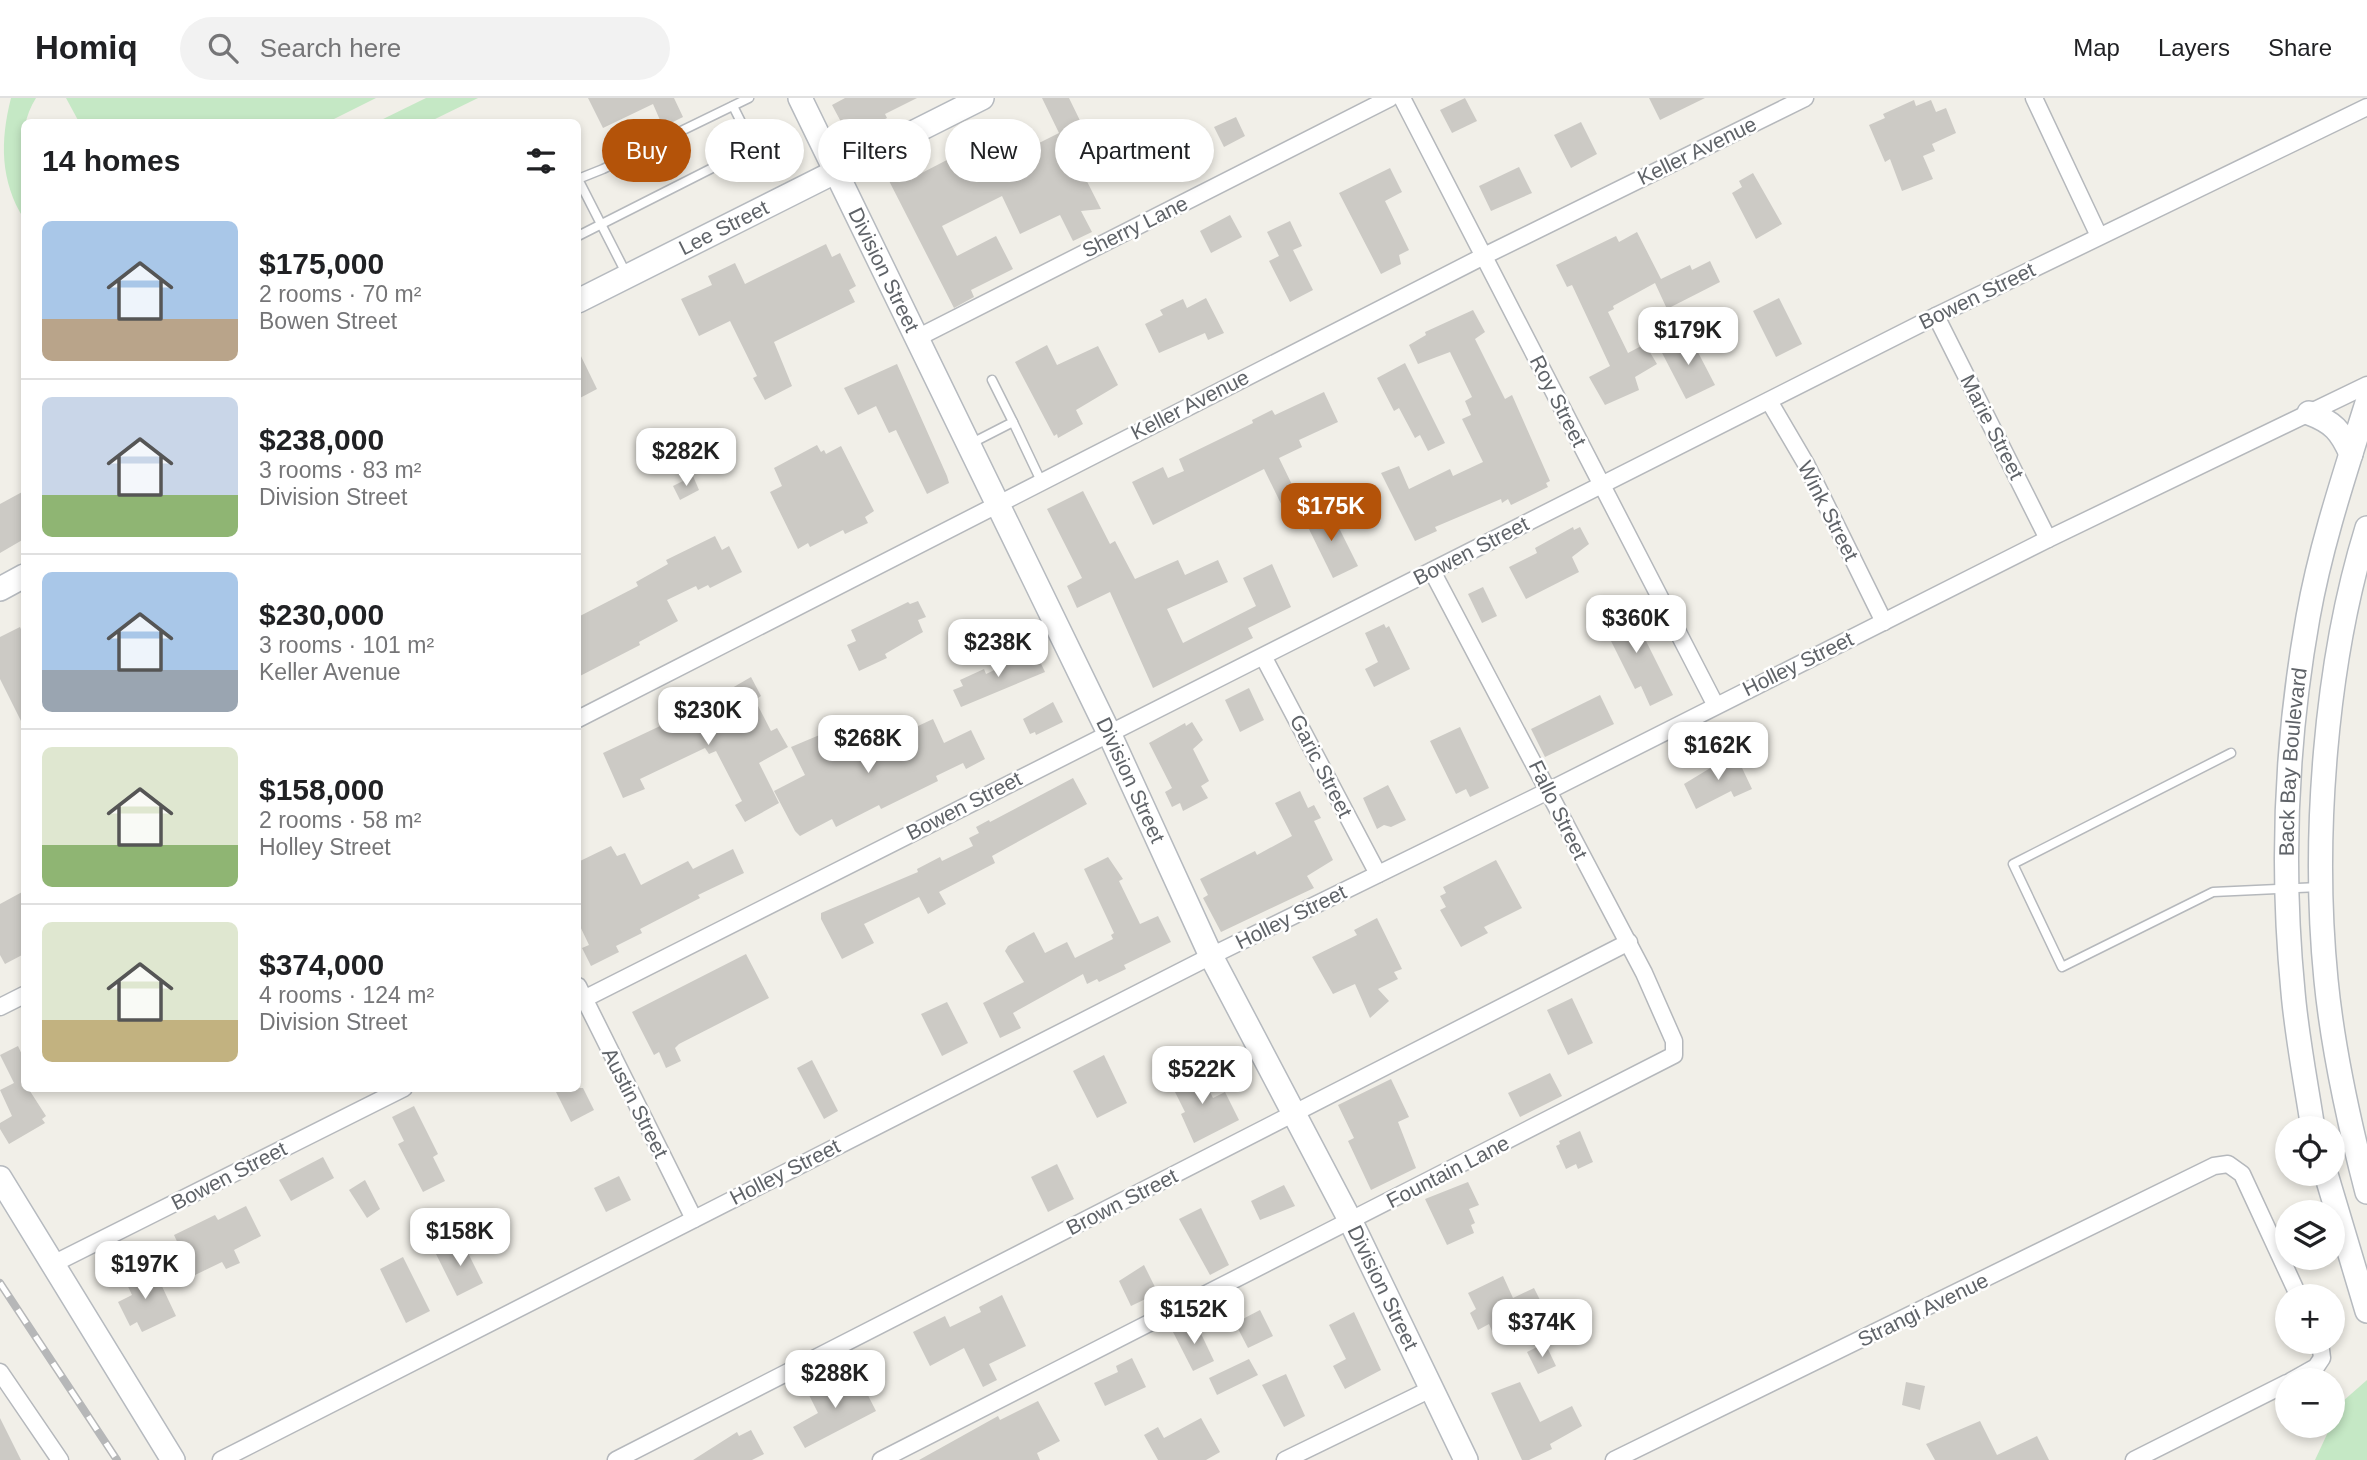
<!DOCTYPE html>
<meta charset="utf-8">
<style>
:root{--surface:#fff;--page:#f2f2f2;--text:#202124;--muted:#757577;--line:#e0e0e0;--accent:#b45309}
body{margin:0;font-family:Arial,sans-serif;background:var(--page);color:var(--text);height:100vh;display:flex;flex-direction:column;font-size:26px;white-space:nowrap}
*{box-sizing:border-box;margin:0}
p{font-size:23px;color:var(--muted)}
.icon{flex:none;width:38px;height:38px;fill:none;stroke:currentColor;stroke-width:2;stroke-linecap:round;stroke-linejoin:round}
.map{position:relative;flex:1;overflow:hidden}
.drawer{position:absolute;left:21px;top:21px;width:560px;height:973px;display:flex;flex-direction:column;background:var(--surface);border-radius:10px;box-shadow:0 4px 10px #0003}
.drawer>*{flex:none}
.hud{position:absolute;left:602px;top:21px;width:665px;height:63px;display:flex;gap:14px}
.tools{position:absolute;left:2275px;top:1018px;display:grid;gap:14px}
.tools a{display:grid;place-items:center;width:70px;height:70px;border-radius:50%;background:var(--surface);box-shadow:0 4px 10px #0003;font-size:35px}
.price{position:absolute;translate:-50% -60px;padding:0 16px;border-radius:14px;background:#fff;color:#222;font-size:23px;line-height:46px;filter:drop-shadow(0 2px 4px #0008)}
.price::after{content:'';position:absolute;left:50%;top:42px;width:21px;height:16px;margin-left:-10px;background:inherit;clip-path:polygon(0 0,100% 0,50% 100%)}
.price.current{background:var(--accent);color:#fff}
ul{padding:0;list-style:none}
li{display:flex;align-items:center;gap:21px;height:175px;padding:0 21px}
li+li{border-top:2px solid var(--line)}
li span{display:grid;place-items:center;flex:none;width:196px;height:140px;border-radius:10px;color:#555}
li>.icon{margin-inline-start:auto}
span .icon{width:84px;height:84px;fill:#fffc;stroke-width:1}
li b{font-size:30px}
h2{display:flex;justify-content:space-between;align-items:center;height:84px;padding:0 21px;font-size:30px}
.chip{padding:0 24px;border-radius:32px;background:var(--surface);box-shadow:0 4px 10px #0003;font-size:24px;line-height:63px}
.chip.current{background:var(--accent);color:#fff}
header{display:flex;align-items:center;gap:42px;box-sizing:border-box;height:98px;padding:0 35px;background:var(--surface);border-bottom:2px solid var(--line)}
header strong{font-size:33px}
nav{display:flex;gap:38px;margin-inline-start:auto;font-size:24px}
.search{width:490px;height:63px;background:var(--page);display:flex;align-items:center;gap:18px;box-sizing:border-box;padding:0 24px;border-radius:38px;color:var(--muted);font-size:26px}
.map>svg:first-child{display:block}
.green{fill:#c5e8c5}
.building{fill:#cccac5}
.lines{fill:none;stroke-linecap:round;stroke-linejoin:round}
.lane-casing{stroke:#b5b8bc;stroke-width:11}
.street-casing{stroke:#b5b8bc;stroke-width:19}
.secondary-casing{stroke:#b6babf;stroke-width:26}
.lane{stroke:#fff;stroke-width:8}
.street{stroke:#fff;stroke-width:16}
.secondary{stroke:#fff;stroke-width:23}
.rail-casing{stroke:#b6b7b8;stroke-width:8}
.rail{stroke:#fff;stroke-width:5;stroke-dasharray:16;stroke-linecap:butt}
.labels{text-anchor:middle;stroke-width:5;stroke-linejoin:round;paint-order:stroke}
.street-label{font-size:21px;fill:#5f6368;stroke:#fff}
</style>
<header>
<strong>Homiq</strong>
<div class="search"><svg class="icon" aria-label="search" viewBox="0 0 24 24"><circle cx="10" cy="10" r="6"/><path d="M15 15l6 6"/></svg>Search here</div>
<nav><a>Map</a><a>Layers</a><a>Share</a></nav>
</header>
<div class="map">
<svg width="2367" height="1362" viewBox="0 0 2367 1362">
<rect width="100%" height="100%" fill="#f1efe8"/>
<g class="green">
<path d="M 11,0 L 36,0 C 14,34 25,81 24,121 C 0,83 0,43 11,0 Z"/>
<polygon points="66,0 376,0 328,24 79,24"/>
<polygon points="426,0 478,0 429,24 377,24"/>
<polygon points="2367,1282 2367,1362 2315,1362 2342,1304"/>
</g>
<g class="building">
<polygon points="588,0 674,0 683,19 663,29 653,6 603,30"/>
<polygon points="845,0 917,0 885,16 887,20 860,34 857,29 847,35 832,7"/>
<polygon points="1042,0 1069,0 1089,41 1070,50 1101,111 1081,113 1092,134 1073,143 1060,117 1020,136 1002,98 942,128 957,158 996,138 1013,171 971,192 974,199 954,210 884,73 907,61 916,78 995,37 1007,61 1059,35"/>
<polygon points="1465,0 1477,23 1452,35 1440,12"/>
<polygon points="1649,0 1705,0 1660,22"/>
<polygon points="1914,2 1916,8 1931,2 1936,14 1946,10 1956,35 1932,46 1935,53 1923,58 1933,81 1902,93 1890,61 1885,64 1869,27 1885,20 1883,16"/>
<polygon points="1236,19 1245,38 1224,49 1214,29"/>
<polygon points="1581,24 1597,56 1571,70 1554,37"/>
<polygon points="1519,69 1532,95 1491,113 1479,88"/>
<polygon points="1390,70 1402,94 1385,103 1409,152 1399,157 1401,166 1381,176 1339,95"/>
<polygon points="1753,75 1782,126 1756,141 1732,95 1742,89 1739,83"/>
<polygon points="1230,117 1242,139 1211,155 1200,133"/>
<polygon points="1290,123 1302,148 1293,152 1313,192 1290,204 1269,163 1279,158 1267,134"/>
<polygon points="1637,134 1661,181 1690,167 1692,172 1710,163 1720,184 1667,211 1655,185 1613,208 1614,211 1608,214 1628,255 1645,246 1657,266 1635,279 1639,292 1605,307 1589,279 1610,268 1572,187 1567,189 1556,167 1616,138 1619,144"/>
<polygon points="826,146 832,159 840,155 856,188 849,192 855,204 774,244 792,288 765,302 753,280 757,278 730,223 699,238 681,201 712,187 708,178 735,165 745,186"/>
<polygon points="1206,200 1224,235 1208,242 1205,235 1159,255 1145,226 1163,217 1160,212 1183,201 1187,210"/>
<polygon points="1779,200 1802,246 1776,259 1753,213"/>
<polygon points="1473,212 1485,234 1475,241 1505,301 1512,297 1550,383 1546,385 1548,389 1511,407 1508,401 1502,405 1501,401 1435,429 1437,433 1415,443 1381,375 1399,368 1409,391 1450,371 1453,378 1483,364 1462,321 1471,317 1465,303 1472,299 1450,254 1418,266 1409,247 1426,237 1425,234"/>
<polygon points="1689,237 1715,287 1686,301 1660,251"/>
<polygon points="1047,247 1057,267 1098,248 1118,287 1076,312 1083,326 1058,340 1057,336 1054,338 1015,264"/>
<polygon points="578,252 597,291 578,301"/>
<polygon points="1405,265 1445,345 1428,353 1420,337 1415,340 1399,310 1394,313 1377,280"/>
<polygon points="897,266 947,378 949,385 927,396 896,332 889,335 876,308 858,317 844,290"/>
<polygon points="1324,294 1338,324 1299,342 1302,349 1279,360 1301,405 1285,414 1264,371 1153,427 1132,384 1163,369 1168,380 1184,373 1179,361 1253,325 1252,322 1272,312 1275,317"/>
<polygon points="817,347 821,354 824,352 826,356 841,348 874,413 865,419 868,425 845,436 843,432 810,449 808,445 798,451 770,394 782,388 774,370"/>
<polygon points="693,378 699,392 680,402 673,388"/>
<polygon points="24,393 24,441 0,455 0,406"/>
<polygon points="1083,393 1110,446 1115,443 1135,481 1178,462 1185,477 1218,462 1228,484 1167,511 1183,545 1256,508 1243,480 1272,466 1291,509 1248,530 1253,540 1153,590 1110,494 1077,510 1067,488 1082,480 1047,411"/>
<polygon points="1329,410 1358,468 1333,480 1305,423"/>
<polygon points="1573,429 1574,432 1580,429 1589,446 1572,459 1579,474 1526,501 1509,469 1537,455 1535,450"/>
<polygon points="715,438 722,452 729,448 742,474 710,490 708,487 698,492 696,488 667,502 678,523 639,544 640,547 578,579 578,519 638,488 636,484 668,466 666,462"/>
<polygon points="1483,489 1497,518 1482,525 1468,496"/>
<polygon points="918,503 926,519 918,522 923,534 885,556 887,560 859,573 847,547 856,543 851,532 908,504 910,506"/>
<polygon points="1628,507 1673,597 1650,608 1641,588 1635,591 1600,521"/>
<polygon points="1384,526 1386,530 1389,528 1410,571 1374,589 1365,571 1378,564 1365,535"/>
<polygon points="20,529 24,538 24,629 0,581 0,539"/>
<polygon points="1035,553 1045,574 961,609 953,592 963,588 960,582 984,571 986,576"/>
<polygon points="751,579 761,598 755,602 771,633 777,630 788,649 759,665 779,705 745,724 735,707 742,703 716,653 709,656 705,650 640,681 645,691 623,700 603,655 694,612"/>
<polygon points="1249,590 1264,622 1240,634 1225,602"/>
<polygon points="1600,597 1614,626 1545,659 1531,631"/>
<polygon points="1053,604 1063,624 1036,637 1035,634 1030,636 1023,621"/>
<polygon points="933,621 944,645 971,632 985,661 966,671 963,665 936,678 938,683 881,711 879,707 836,729 832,721 800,738 795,733 774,693 805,677 791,649 829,633 835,648 852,640 864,665 907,643 903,635"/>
<polygon points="1192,624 1203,642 1193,651 1209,683 1201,688 1208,700 1183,713 1180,705 1172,709 1165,694 1172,690 1149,645 1185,625 1186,628"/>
<polygon points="1460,629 1489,690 1470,699 1466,691 1456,696 1430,643"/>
<polygon points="1735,655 1752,691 1734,699 1731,693 1696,711 1684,686"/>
<polygon points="1073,680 1087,706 992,758 995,765 939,794 946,806 928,816 919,799 864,826 874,845 842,861 821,821 821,815 918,774 917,771 940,759 942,763 973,748 969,740 979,735 976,729 989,722 990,724"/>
<polygon points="1388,687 1406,722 1391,729 1384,727 1377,731 1363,700"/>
<polygon points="1300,693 1308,710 1314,707 1321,720 1314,723 1333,762 1307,778 1314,790 1221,834 1203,800 1208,797 1200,781 1255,753 1257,757 1292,738 1275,705"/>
<polygon points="611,748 617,758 625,755 641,787 688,763 693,771 733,751 744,775 698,797 700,800 640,831 642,835 616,848 619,854 591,868 582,850 589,847 578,824 578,764"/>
<polygon points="1108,759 1123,781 1119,783 1140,826 1158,818 1171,844 1124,867 1126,871 1099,884 1097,881 1087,886 1083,876 1013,915 1021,930 1000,940 983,905 1024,884 1005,853 1008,848 1034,834 1045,855 1067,844 1075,860 1113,841 1111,837 1114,835 1084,771"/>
<polygon points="1496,762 1522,810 1484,829 1488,835 1461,849 1440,812 1446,809 1440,798 1446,795 1443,789"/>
<polygon points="24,793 24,856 5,866 0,857 0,806"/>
<polygon points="1377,820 1402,871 1394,874 1398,881 1378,891 1389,903 1370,920 1355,886 1333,896 1312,859 1357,837 1354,832"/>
<polygon points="746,856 769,900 679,946 675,950 681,963 666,970 659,954 654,957 632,914"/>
<polygon points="1572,900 1593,945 1568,957 1547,912"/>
<polygon points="947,904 968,945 942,958 921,916"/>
<polygon points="18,948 24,961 24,990 28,990 46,1018 42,1021 45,1025 9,1046 0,1031 0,1025 12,1018 0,992 14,985 0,957"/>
<polygon points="1104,957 1127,1005 1097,1020 1073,973"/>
<polygon points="812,962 838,1013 824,1021 797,970"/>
<polygon points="1197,968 1213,1000 1225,994 1239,1022 1194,1045 1181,1016 1185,1014 1169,982"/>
<polygon points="1550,975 1562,998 1520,1019 1508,995"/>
<polygon points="1391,981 1409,1019 1398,1024 1416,1070 1371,1092 1348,1043 1354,1040 1338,1007"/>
<polygon points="554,990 583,990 594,1012 571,1024"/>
<polygon points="414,1008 438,1056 433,1059 445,1083 423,1094 398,1046 404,1043 392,1019"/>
<polygon points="1580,1033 1593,1064 1578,1071 1576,1066 1566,1071 1556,1048 1560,1046 1559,1043"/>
<polygon points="323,1059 334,1080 291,1103 279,1082"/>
<polygon points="1057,1066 1074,1101 1048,1114 1031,1079"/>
<polygon points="619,1078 631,1102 606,1114 594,1090"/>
<polygon points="365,1082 380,1111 367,1120 349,1092"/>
<polygon points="1468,1084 1479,1107 1469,1111 1475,1125 1471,1127 1474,1135 1447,1147 1425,1101"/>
<polygon points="1284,1087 1295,1108 1260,1122 1251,1103"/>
<polygon points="246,1108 261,1138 234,1152 240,1165 226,1171 222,1164 195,1177 193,1173 185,1177 175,1155 181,1152 174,1137 215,1117 218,1122"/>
<polygon points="1201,1110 1229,1167 1210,1177 1179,1121"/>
<polygon points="462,1143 483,1185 457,1198 436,1156"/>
<polygon points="403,1159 430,1213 406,1225 380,1171"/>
<polygon points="140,1167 151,1186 159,1182 176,1218 142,1234 137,1224 130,1228 118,1204 132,1197 122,1176"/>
<polygon points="1144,1167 1158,1195 1131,1208 1119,1183"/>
<polygon points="1503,1178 1513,1200 1534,1190 1543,1208 1492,1233 1489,1226 1478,1232 1470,1215 1476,1211 1468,1195"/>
<polygon points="1002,1197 1026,1248 989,1266 997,1282 983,1289 964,1250 930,1268 913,1234 945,1218 950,1229 981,1214 979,1209"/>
<polygon points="1260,1212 1273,1238 1248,1250 1235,1225"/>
<polygon points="1354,1214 1381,1272 1345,1291 1333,1268 1346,1261 1329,1227"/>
<polygon points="1195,1223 1214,1263 1193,1273 1173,1234"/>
<polygon points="1545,1245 1556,1268 1538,1276 1527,1254"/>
<polygon points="1132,1260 1146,1289 1105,1308 1094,1285 1118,1274 1116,1268"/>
<polygon points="1249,1261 1258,1277 1217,1297 1209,1280"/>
<polygon points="856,1274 876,1313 805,1350 793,1329 818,1315 809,1297"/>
<polygon points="1286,1276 1305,1318 1284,1329 1262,1287"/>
<polygon points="1520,1284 1540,1324 1572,1308 1582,1328 1550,1346 1552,1351 1529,1362 1522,1362 1491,1295"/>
<polygon points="1906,1284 1925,1288 1920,1312 1902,1307"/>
<polygon points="1038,1303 1060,1343 1037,1355 1040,1362 919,1362 998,1318 1000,1322"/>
<polygon points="0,1320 21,1362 0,1362"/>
<polygon points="1201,1320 1220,1354 1206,1362 1158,1362 1144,1337 1158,1329 1164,1340"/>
<polygon points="1980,1323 1997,1357 2037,1338 2049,1362 1935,1362 1926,1346"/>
<polygon points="751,1332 764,1356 752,1362 693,1362 737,1334 739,1338"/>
</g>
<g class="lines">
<g class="lane-casing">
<g id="lane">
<polyline points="578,138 742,55 747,36 733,8"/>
<polyline points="626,175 578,81 603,71 749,0"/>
<polyline points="1013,324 1041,383"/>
<polyline points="970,346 1013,324 992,282"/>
<polyline points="2231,655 2013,766 2062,869 2213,794 2320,789"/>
</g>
</g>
<g class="street-casing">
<g id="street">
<polyline points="1402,0 1715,606"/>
<polyline points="2034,0 2099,138"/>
<polyline points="1936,218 2048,441"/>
<polyline points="917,240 1390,0"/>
<polyline points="1769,303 1806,366 1884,524"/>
<polyline points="1264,560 1378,776"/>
<polyline points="578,621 1484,158 1805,0"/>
<polyline points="578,888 694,1121"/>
<polyline points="578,904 1936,218 2367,9"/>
<polyline points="0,909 24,897"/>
<polyline points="53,1166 404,990"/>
<polyline points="0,1274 60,1362"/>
<polyline points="2291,1283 2316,1269 2322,1260 2320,1244"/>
<polyline points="221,1362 1211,858 1550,692 2048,441 2367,287"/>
<polyline points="616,1362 1629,844"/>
<polyline points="881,1362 1674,957 1674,943 1644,875 1432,473"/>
<polyline points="1285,1362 1433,1290"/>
<polyline points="1614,1362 2214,1068 2228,1066 2242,1076 2299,1199"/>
<polyline points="2134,1362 2287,1285"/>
</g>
</g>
<g class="secondary-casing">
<g id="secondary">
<path id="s1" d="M 800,0 L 1109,635 L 1211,858 L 1351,1124 L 1466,1362"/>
<path id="s2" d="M 578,203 L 982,0"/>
<path d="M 2309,315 C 2333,324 2341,333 2351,356"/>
<path d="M 2367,430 C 2325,565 2312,742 2326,882 C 2333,953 2349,1025 2367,1094"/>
<polyline points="0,491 24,478"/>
<path id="s3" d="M 2313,1031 C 2306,985 2297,940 2293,894 C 2281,771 2286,642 2308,519 C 2321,446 2345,375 2367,305"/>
<polyline points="2326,1076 2367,1213"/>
<polyline points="0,1080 173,1362"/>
</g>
</g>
<use href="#lane" class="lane"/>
<use href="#street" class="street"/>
<use href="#secondary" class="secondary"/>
<g class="rail-casing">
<polyline id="rail" points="0,1185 117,1362"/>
</g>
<use href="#rail" class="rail"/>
</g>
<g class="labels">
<g class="street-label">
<text transform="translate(1697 53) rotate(-26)" y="7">Keller Avenue</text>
<text transform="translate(1135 129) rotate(-26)" y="7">Sherry Lane</text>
<text dy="7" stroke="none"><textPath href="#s2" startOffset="163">Lee Street</textPath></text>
<text dy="7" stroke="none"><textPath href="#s1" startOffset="191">Division Street</textPath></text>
<text transform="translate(1977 198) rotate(-26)" y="7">Bowen Street</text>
<text transform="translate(1558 303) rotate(63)" y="7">Roy Street</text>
<text transform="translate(1190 307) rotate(-27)" y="7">Keller Avenue</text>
<text transform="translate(1992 329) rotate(63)" y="7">Marie Street</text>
<text transform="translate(1828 413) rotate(63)" y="7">Wink Street</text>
<text transform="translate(1471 453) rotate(-27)" y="7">Bowen Street</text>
<text transform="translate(1798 566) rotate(-26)" y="7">Holley Street</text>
<text dy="7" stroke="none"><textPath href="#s3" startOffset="369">Back Bay Boulevard</textPath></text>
<text transform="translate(1321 668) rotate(63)" y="7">Garic Street</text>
<text dy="7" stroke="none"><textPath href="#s1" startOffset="758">Division Street</textPath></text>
<text transform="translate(964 708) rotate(-27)" y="7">Bowen Street</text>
<text transform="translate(1558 712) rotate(64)" y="7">Fallo Street</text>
<text transform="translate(1291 819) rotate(-26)" y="7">Holley Street</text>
<text transform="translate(635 1005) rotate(63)" y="7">Austin Street</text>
<text transform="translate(785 1074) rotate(-27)" y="7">Holley Street</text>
<text transform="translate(1448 1074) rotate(-27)" y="7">Fountain Lane</text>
<text transform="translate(229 1078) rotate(-27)" y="7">Bowen Street</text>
<text transform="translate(1122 1104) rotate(-27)" y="7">Brown Street</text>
<text dy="7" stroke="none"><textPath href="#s1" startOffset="1325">Division Street</textPath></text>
<text transform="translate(1923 1212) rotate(-26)" y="7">Strangi Avenue</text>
</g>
</g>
</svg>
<div class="tools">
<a><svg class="icon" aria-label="locate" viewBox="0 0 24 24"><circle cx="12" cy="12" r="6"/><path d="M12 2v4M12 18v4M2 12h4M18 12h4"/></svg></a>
<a><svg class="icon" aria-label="layers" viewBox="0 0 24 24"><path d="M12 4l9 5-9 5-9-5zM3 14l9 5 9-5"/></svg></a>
<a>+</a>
<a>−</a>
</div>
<b class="price" style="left:1688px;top:269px">$179K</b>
<b class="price" style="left:686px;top:390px">$282K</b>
<b class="price current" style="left:1331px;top:445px">$175K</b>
<b class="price" style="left:1636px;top:557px">$360K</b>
<b class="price" style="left:998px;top:581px">$238K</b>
<b class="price" style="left:708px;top:649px">$230K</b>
<b class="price" style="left:868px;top:677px">$268K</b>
<b class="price" style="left:1718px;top:684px">$162K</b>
<b class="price" style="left:1202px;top:1008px">$522K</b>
<b class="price" style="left:460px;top:1170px">$158K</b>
<b class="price" style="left:145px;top:1203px">$197K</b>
<b class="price" style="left:1194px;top:1248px">$152K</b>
<b class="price" style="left:1542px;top:1261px">$374K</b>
<b class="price" style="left:835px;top:1312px">$288K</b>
<div class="hud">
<a class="chip current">Buy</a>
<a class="chip">Rent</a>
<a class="chip">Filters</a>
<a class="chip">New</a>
<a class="chip">Apartment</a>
</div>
<section class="drawer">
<h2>14 homes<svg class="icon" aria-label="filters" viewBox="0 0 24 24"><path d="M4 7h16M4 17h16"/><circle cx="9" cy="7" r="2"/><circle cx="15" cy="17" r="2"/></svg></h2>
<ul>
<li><span style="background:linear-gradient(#a9c7e8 70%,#b9a48a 0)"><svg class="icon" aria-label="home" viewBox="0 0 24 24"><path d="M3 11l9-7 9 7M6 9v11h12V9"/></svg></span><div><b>$175,000</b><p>2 rooms · 70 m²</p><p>Bowen Street</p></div></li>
<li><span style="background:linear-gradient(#c9d6e8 70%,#8fb573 0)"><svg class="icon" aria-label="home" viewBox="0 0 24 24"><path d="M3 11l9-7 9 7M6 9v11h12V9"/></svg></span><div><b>$238,000</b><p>3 rooms · 83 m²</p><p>Division Street</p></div></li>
<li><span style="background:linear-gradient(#a9c7e8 70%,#9aa5b1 0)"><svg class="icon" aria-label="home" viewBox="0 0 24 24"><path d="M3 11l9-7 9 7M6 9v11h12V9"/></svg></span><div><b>$230,000</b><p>3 rooms · 101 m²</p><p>Keller Avenue</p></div></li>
<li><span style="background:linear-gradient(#dfe7d0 70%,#8fb573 0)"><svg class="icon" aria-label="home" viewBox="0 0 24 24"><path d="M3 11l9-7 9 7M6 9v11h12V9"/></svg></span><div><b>$158,000</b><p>2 rooms · 58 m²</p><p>Holley Street</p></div></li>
<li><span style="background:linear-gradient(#dfe7d0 70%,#c2b280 0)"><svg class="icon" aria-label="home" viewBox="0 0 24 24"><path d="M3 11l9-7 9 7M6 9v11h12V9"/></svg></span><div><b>$374,000</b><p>4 rooms · 124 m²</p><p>Division Street</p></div></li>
</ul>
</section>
</div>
